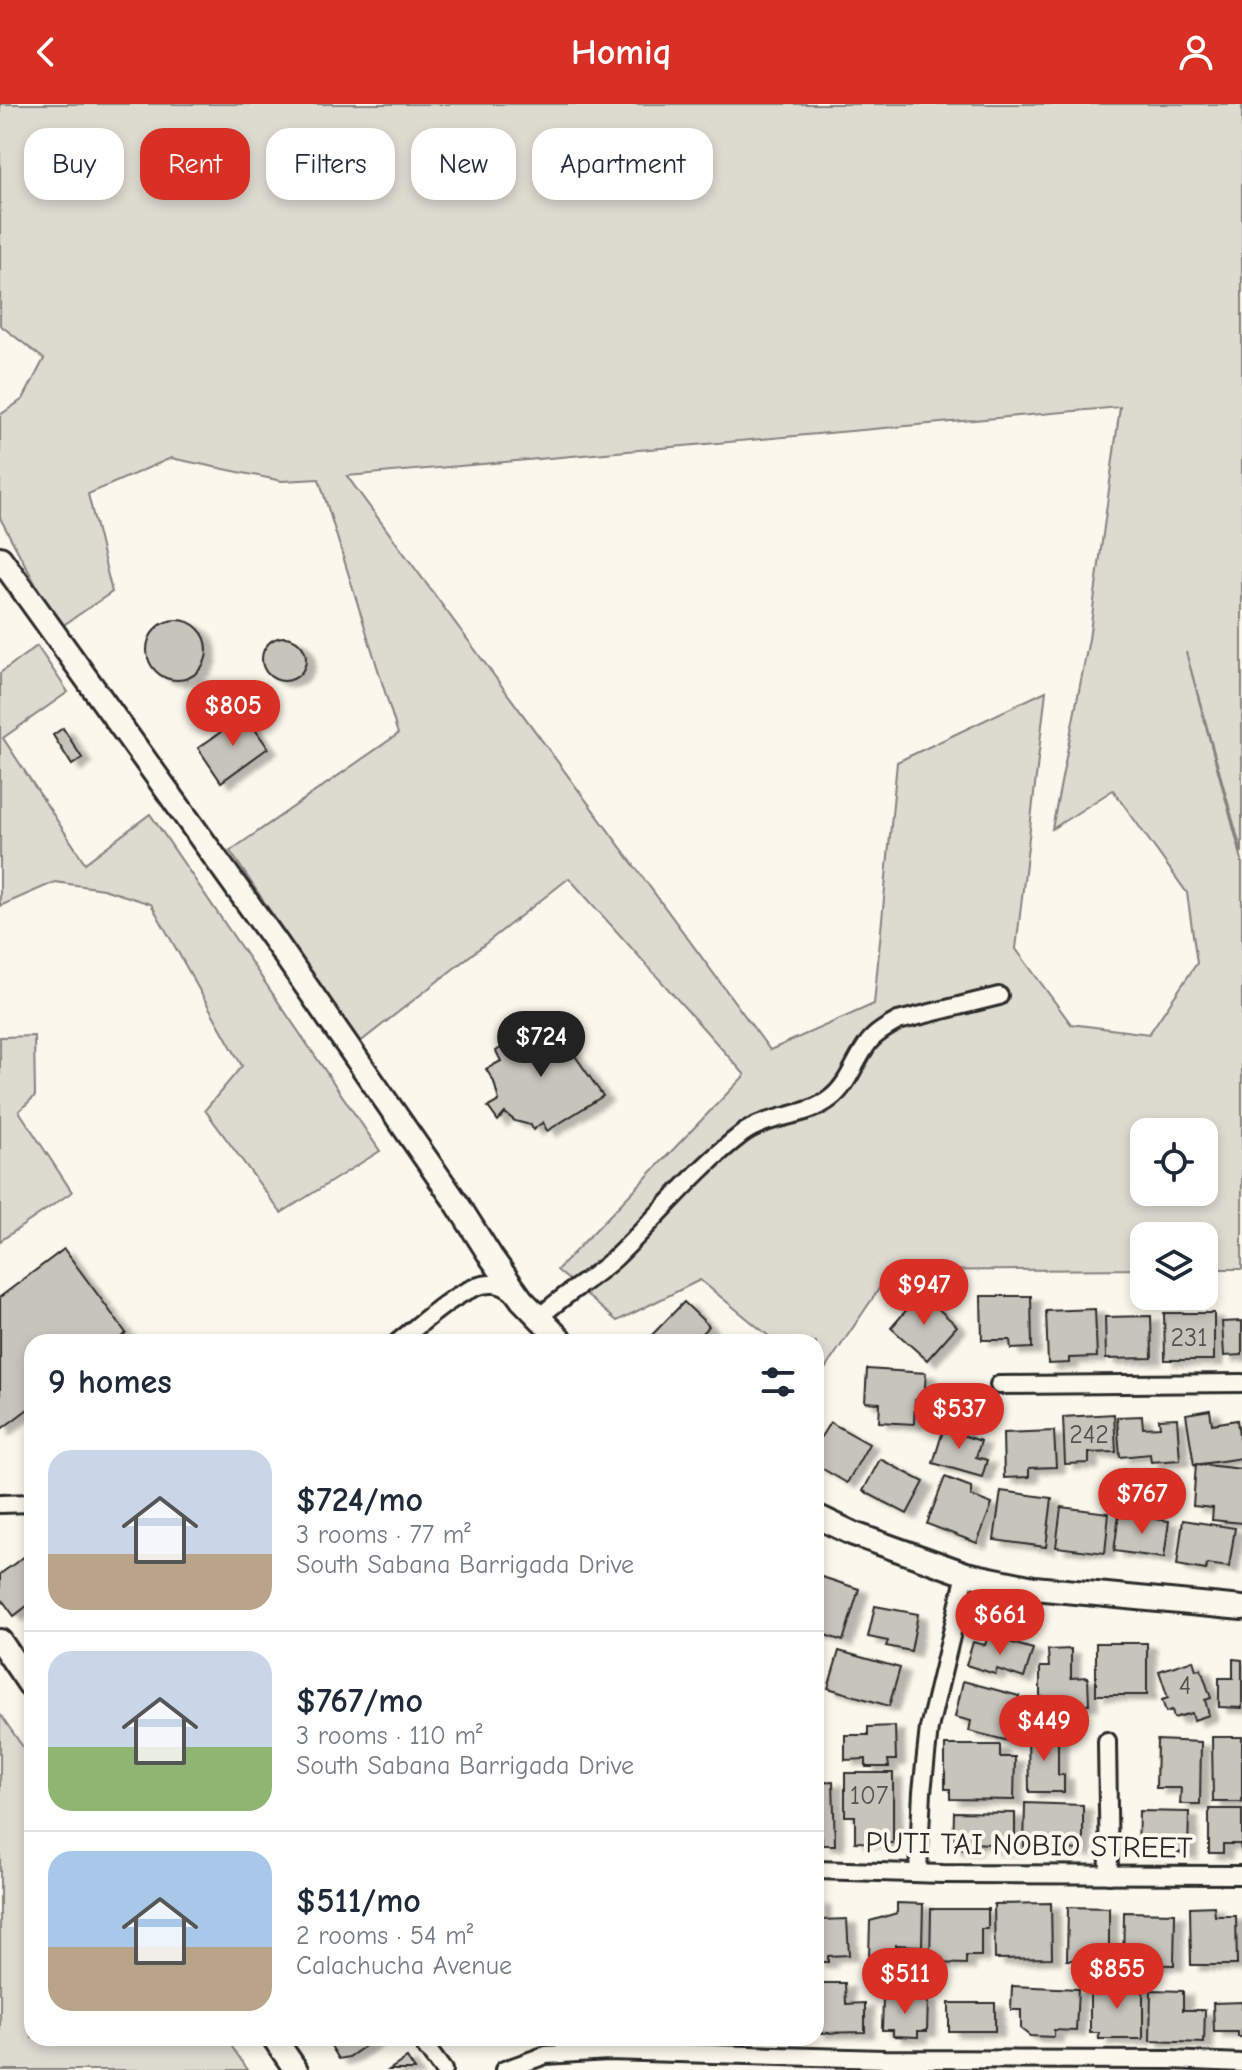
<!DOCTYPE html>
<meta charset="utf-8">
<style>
:root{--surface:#fff;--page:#f2f2f3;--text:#1f2937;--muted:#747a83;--line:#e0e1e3;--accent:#d93025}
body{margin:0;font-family:"Comic Neue",sans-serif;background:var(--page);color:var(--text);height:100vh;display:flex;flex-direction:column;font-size:30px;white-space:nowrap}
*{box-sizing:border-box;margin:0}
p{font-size:26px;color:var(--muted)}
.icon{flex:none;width:44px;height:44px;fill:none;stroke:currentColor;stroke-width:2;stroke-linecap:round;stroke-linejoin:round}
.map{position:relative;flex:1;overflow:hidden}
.details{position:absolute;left:24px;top:1230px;width:800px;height:712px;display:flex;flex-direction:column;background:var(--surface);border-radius:24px;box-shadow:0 4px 12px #0003}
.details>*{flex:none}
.banner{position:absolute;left:24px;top:24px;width:800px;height:72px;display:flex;gap:16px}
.fabs{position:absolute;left:1130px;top:1014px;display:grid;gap:16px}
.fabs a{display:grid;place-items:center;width:88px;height:88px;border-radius:16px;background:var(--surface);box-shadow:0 4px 12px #0003;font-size:40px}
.price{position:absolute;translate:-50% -68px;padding:0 18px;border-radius:28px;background:var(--accent);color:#fff;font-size:26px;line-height:52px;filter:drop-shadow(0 2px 4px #0008)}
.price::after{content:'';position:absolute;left:50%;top:48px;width:24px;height:18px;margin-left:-12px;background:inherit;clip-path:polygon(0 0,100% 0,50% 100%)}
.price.current{background:#222;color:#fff}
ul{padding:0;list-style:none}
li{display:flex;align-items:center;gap:24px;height:200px;padding:0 24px}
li+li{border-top:2px solid var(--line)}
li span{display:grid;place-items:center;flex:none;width:224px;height:160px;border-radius:24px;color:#555}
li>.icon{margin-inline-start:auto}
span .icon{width:96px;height:96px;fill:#fffc;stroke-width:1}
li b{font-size:34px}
h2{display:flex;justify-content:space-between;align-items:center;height:96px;padding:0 24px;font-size:34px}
.chip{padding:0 28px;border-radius:24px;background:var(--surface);box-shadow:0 4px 12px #0003;font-size:28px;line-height:72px}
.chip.current{background:var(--accent);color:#fff}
header{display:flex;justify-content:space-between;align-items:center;height:104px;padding:0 24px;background:var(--accent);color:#fff;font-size:36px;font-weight:600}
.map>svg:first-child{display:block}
.green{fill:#dddad0;stroke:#84827e;stroke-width:2;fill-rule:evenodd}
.building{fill:#c7c4bc;stroke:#2b2b2b;stroke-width:2;filter:url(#shadow)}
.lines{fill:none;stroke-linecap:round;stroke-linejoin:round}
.street-casing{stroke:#2b2b2b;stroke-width:22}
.secondary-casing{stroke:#2b2b2b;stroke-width:28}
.street{stroke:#fbf7ec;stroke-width:16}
.secondary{stroke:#fbf7ec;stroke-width:22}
.labels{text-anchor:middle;stroke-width:8;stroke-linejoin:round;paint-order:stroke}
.number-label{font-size:26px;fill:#52514f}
.street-label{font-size:30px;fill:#2b2b2b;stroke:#fbf7ec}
</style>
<header><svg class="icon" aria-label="back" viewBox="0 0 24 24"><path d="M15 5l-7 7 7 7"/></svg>Homiq<svg class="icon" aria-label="person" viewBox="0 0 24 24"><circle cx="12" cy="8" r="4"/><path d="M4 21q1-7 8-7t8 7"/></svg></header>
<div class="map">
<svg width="1242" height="1966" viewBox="0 0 1242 1966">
<defs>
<filter id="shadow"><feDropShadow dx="9" dy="5" stdDeviation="2" flood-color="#0004"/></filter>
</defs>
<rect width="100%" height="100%" fill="#fbf7ec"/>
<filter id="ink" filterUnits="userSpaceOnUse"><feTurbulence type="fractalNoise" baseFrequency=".0125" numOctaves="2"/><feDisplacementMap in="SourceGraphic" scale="16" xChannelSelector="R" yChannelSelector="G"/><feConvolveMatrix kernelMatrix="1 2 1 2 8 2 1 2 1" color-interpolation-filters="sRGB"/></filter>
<g filter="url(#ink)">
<g class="green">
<path d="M 0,0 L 1242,0 L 1242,749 L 1186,548 L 1242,756 L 1242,1165 L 1204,1165 L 1204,1132 L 1144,1132 L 1144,1165 L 891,1167 L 819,1274 L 816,1271 L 816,1238 L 776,1238 L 700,1176 L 617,1217 L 557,1166 L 745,971 L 569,774 L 359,939 L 230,747 L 398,630 L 319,375 L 282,377 L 171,354 L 88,390 L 112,488 L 59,524 L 0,414 L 0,311 L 23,295 L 44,255 L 0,221 ZM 1120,303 L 1089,535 L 1052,725 L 1113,686 L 1187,789 L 1197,859 L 1149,930 L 1071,920 L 1016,845 L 1046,587 L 897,658 L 874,900 L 770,946 L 347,372 ZM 1144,1028 L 1204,1028 L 1204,1088 L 1144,1088 Z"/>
<polygon points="37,542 68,588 3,634 85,759 150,710 380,1047 281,1109 205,1006 242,962 151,800 103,785 55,778 0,802 0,569"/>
<polygon points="34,932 35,992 19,1007 72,1088 0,1137 0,933"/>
<polygon points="0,1610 32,1656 32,1934 226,1934 248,1966 0,1966"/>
</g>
<g class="building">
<circle cx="177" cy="546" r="30"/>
<circle cx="284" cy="555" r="22"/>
<polygon points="245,611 268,644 221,678 198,644"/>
<polygon points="63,624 82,654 72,661 53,631"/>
<polygon points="548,913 603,992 547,1027 543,1018 533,1026 531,1021 515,1017 505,1009 498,1017 488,1003 499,997 494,978 486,965 501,957 496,947"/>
<polygon points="64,1145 126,1229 115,1238 32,1238 32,1302 0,1326 0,1193"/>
<polygon points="921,1189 957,1222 927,1256 891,1224"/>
<polygon points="981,1192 1031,1192 1032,1244 1011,1245 1010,1236 982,1236"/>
<polygon points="684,1198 709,1222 693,1238 645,1238"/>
<polygon points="1095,1205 1097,1253 1069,1254 1069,1259 1048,1260 1046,1207"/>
<polygon points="1164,1209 1214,1209 1214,1256 1165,1256"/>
<polygon points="1151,1212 1152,1254 1106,1255 1105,1213"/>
<polygon points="1242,1217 1242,1251 1224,1252 1222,1218"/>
<polygon points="867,1265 926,1269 924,1297 915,1296 914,1320 879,1318 880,1299 865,1298"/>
<polygon points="1210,1306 1212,1320 1237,1316 1242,1354 1194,1361 1186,1310"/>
<polygon points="1114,1310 1116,1348 1089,1349 1089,1359 1065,1360 1063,1313"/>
<polygon points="1142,1312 1143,1324 1160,1323 1159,1315 1177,1314 1180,1356 1151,1358 1150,1350 1120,1353 1117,1313"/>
<polygon points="946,1317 965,1323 962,1331 981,1337 976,1353 987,1356 982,1373 933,1359"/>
<polygon points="830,1318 869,1340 847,1379 816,1361 816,1341"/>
<polygon points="1054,1327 1056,1363 1029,1364 1029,1373 1004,1374 1003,1329"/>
<polygon points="880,1355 924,1378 907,1410 863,1387"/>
<polygon points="1196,1360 1242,1365 1242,1419 1212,1416 1213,1404 1193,1402"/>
<polygon points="945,1373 971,1383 971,1392 992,1400 977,1439 927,1420"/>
<polygon points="1001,1387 1052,1394 1046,1443 994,1436"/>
<polygon points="1061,1403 1109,1409 1105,1449 1056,1443"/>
<polygon points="1119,1410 1169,1417 1164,1454 1114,1447"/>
<polygon points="1183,1416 1235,1424 1229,1463 1207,1460 1206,1466 1177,1461"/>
<polygon points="32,1447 32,1498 14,1512 0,1493 0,1470"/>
<polygon points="816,1471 859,1485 843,1537 816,1528"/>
<polygon points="875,1502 918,1510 911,1547 886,1542 888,1537 868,1533"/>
<polygon points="988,1532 1033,1545 1024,1574 997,1565 995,1570 966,1561 973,1538 985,1541"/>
<rect x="1096" y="1539" width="51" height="52"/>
<polygon points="1071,1545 1071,1574 1088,1573 1089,1600 1066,1600 1066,1593 1040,1593 1040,1563 1049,1563 1048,1546"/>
<polygon points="839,1547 900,1564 889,1602 828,1584"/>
<polygon points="1233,1555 1242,1556 1242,1604 1219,1603 1219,1574 1233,1574"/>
<polygon points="1193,1556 1196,1566 1201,1565 1211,1594 1205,1596 1209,1611 1194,1616 1192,1609 1174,1614 1172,1606 1166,1608 1162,1596 1168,1594 1159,1567"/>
<polygon points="963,1577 1019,1592 1009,1637 969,1627 971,1617 955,1613"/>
<polygon points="895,1622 896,1656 888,1656 889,1663 866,1663 866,1655 845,1656 845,1631 868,1631 868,1623"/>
<polygon points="1028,1627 1058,1627 1058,1671 1064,1671 1064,1688 1029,1688"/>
<polygon points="1212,1633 1242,1633 1242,1698 1213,1698"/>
<polygon points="1157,1636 1201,1638 1200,1700 1180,1700 1181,1684 1156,1684"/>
<polygon points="945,1641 1000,1641 1000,1653 1015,1653 1014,1696 950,1695 950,1685 945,1685"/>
<polygon points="845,1669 893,1669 893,1739 855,1738 855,1712 845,1712"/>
<polygon points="833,1677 835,1741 822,1741 822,1733 816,1733 816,1678"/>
<polygon points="1025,1699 1083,1701 1083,1746 1024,1744"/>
<polygon points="1209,1705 1242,1705 1242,1752 1240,1740 1223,1740 1223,1749 1209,1749"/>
<polygon points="1139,1707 1189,1708 1188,1749 1173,1748 1173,1741 1155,1740 1155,1749 1138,1748"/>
<polygon points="954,1708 1015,1709 1015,1746 990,1745 991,1740 972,1739 972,1746 953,1745"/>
<polygon points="816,1797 821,1797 821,1816 847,1815 849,1851 828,1852 828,1858 816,1858"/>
<polygon points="897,1799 923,1800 922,1842 896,1841 895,1854 869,1853 870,1817 897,1809"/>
<polygon points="1051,1799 1052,1854 995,1855 994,1800"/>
<polygon points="1214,1802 1215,1812 1236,1812 1237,1861 1191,1861 1190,1803"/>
<polygon points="1068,1803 1109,1804 1109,1846 1092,1846 1091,1856 1067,1856"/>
<polygon points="931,1805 988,1805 988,1825 981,1825 981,1852 966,1852 966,1860 930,1859"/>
<polygon points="1124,1808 1175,1809 1174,1861 1123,1860"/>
<polygon points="816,1879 845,1879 846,1900 865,1899 865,1928 817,1929"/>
<polygon points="1090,1879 1143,1879 1143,1935 1099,1935 1099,1929 1090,1929"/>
<polygon points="1012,1882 1078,1885 1076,1927 1054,1926 1054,1933 1030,1932 1021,1925 1021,1906 1011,1906"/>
<polygon points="1151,1886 1183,1887 1183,1906 1205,1906 1204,1939 1150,1937"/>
<polygon points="883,1894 928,1895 927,1927 918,1927 918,1933 893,1932 893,1926 882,1926"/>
<polygon points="1242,1898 1242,1933 1238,1933 1238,1928 1214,1928 1213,1899"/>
<rect x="949" y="1899" width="46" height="28"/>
<polygon points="336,1934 377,1934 349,1953 339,1955 331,1942"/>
<polygon points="407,1954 415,1966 389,1966"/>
</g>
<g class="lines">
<g class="street-casing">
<g id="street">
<path d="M 539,1214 C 562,1191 591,1176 615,1154 C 657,1114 696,1065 742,1030 C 769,1010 806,1014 831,994 C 849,980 855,956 869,938 C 876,929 887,923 898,917 L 999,892"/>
<path d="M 398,1238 C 420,1221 464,1178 493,1180 C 502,1180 508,1185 515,1190"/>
<polyline points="999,1281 1242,1279"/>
<polyline points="0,1400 32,1399"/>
<polyline points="1107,1637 1109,1771"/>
<polyline points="816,1766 943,1770 1242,1771"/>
<polyline points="918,1768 922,1688 929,1624 966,1470"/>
<polyline points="419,1934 443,1966"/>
<polyline points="504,1966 546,1951 608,1947 884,1955 1170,1956 1242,1959"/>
</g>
</g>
<g class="secondary-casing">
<g id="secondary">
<polyline points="0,454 275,837 458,1101 491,1153 522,1196 563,1238"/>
<polyline points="816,1412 854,1430 966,1470 1034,1484 1242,1504"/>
<polyline points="0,1537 32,1584"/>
<polyline points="274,1934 296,1966"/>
</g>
</g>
<use href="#street" class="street"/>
<use href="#secondary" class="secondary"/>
</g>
</g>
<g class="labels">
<g class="number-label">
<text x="1189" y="1242">231</text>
<text x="1089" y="1339">242</text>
<text x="1185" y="1590">4</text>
<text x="869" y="1700">107</text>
</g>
<g class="street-label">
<text transform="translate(1029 1741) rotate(1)" y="10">PUTI TAI NOBIO STREET</text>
</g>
</g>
</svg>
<div class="fabs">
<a><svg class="icon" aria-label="locate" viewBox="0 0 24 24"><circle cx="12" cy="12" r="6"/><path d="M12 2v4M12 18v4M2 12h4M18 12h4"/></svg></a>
<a><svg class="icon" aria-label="layers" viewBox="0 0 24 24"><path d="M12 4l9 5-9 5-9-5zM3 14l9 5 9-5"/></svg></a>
</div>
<b class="price" style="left:233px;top:644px">$805</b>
<b class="price current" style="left:541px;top:975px">$724</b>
<b class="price" style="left:924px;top:1223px">$947</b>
<b class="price" style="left:959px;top:1347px">$537</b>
<b class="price" style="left:1142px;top:1432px">$767</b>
<b class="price" style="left:1000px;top:1553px">$661</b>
<b class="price" style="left:1044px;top:1659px">$449</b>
<b class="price" style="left:1117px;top:1907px">$855</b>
<b class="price" style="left:905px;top:1912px">$511</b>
<div class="banner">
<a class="chip">Buy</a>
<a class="chip current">Rent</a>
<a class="chip">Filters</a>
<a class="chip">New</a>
<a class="chip">Apartment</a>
</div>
<section class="details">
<h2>9 homes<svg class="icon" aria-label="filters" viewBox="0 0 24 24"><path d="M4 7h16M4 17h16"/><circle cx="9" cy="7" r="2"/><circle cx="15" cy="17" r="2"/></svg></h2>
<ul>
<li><span style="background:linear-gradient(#c9d6e8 65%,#b9a48a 0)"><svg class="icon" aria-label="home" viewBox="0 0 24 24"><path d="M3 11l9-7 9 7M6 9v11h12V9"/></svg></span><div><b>$724/mo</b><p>3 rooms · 77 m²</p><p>South Sabana Barrigada Drive</p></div></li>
<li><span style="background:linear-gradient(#c9d6e8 60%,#8fb573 0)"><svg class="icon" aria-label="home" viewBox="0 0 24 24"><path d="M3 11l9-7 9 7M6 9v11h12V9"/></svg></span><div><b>$767/mo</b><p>3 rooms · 110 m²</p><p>South Sabana Barrigada Drive</p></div></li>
<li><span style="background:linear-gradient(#a9c7e8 60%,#b9a48a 0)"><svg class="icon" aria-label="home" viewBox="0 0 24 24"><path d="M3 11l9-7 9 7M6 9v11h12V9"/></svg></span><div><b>$511/mo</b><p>2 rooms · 54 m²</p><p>Calachucha Avenue</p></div></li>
</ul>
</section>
</div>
